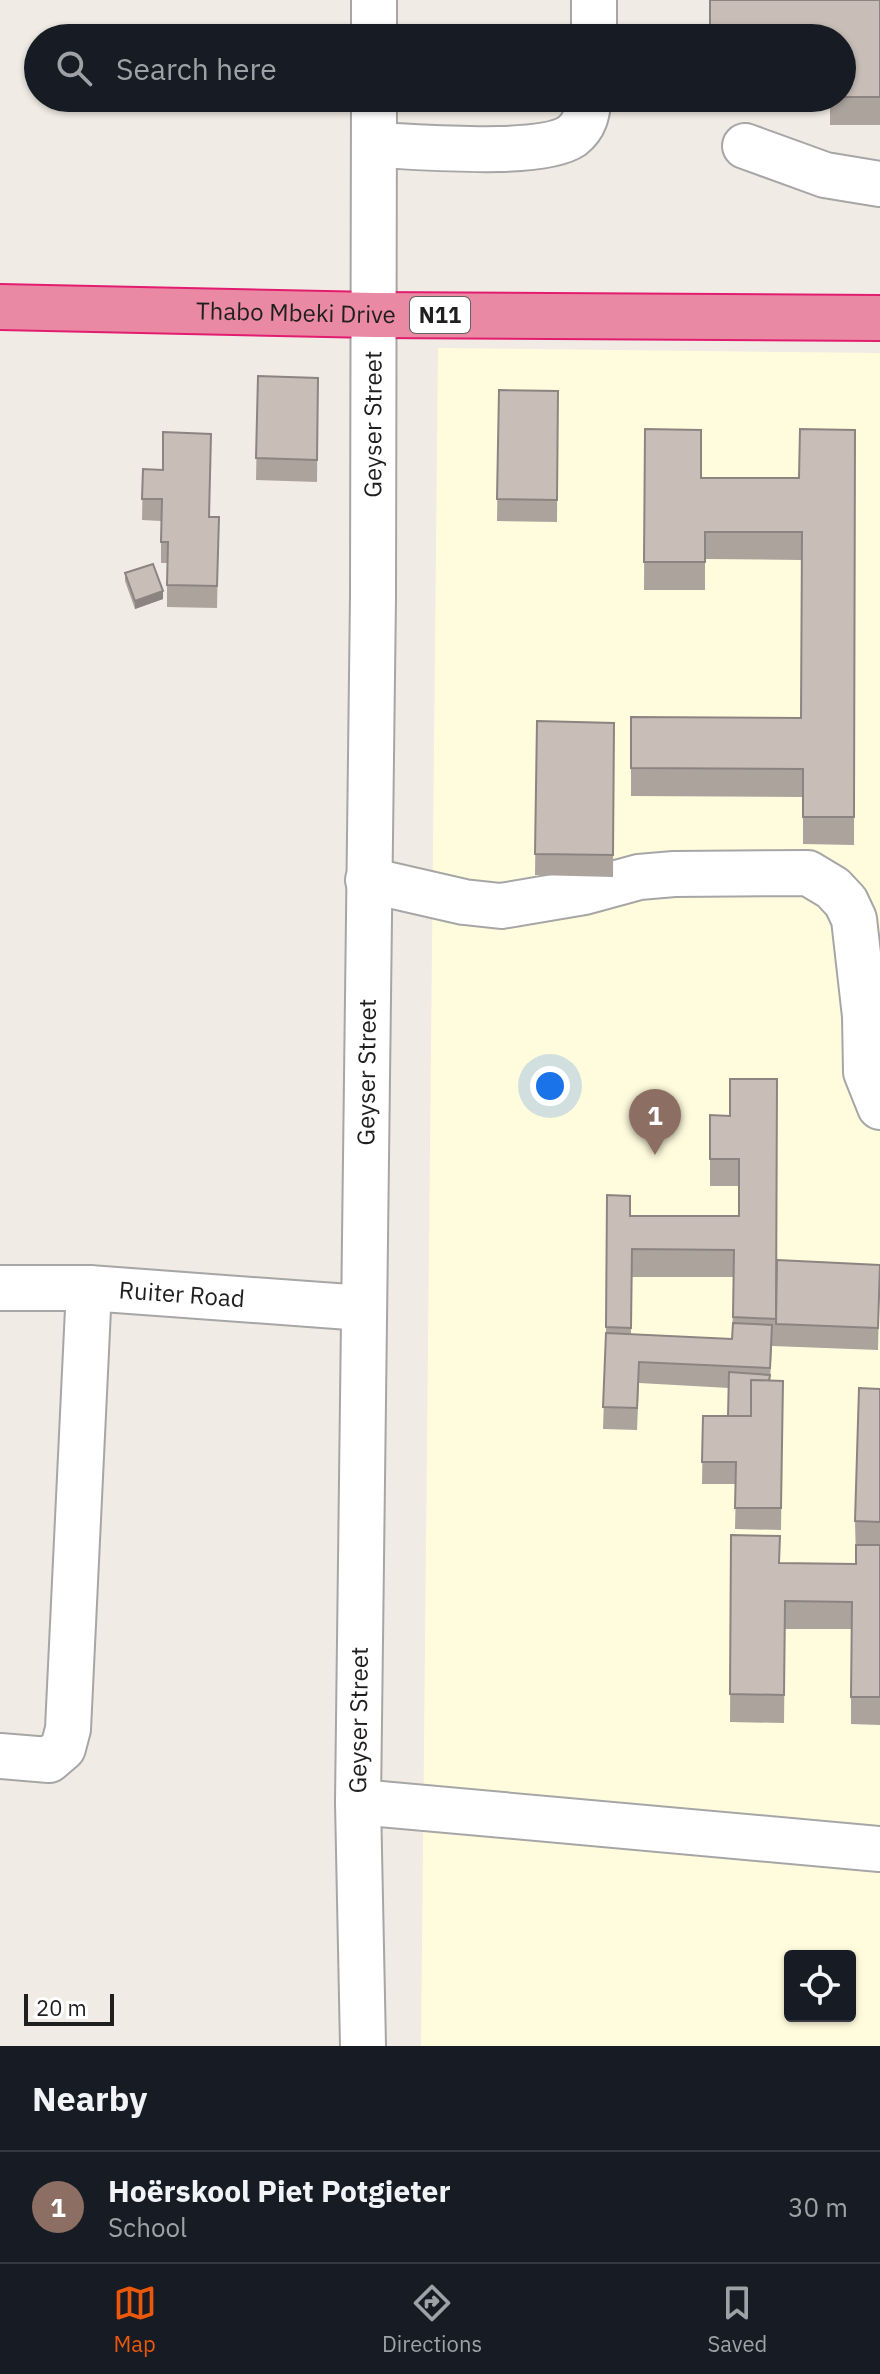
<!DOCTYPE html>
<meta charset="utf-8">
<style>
:root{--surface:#171b24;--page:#20242c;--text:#f1f3f6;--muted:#9ea1a6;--line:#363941;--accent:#ea580c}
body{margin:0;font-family:"IBM Plex Sans",sans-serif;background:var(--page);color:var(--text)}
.controls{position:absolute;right:24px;bottom:24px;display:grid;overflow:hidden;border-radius:8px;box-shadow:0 2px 6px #0004}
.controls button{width:72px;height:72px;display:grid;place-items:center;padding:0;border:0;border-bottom:2px solid var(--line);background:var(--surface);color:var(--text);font:40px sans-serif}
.scale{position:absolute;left:24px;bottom:20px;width:90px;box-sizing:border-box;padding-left:8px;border:4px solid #1f1f1f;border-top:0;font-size:22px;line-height:28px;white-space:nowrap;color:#1f1f1f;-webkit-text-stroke:6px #fff;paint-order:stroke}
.you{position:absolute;left:550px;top:1086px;width:28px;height:28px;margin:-20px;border:6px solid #fff;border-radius:50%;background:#1a73e8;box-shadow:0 0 0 12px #1a73e833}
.badge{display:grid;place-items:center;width:52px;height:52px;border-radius:50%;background:var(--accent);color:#fff;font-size:26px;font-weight:700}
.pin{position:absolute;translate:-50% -66px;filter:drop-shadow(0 2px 4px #0008)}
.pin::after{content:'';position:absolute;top:42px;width:28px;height:24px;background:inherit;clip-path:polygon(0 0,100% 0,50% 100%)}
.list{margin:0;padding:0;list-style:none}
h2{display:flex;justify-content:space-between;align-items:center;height:104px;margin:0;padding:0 32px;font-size:34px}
h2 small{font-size:26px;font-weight:400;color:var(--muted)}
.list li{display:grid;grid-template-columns:52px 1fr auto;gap:24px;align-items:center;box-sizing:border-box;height:112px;padding:0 32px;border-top:2px solid var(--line)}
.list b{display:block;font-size:30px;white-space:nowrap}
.list p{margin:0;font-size:26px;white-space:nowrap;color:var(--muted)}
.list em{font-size:26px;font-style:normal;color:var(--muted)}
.icon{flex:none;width:44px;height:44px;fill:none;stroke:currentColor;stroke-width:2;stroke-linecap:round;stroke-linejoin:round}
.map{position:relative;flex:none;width:880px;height:2046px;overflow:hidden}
.search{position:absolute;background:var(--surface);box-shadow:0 2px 6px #0004;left:24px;right:24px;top:24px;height:88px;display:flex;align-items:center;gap:20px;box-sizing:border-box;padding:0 28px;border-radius:44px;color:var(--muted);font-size:30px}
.sheet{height:216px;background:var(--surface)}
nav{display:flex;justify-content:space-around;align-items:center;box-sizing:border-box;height:112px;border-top:2px solid var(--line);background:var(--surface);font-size:22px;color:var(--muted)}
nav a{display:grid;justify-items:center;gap:4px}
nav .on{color:var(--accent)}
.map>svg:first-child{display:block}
.education{fill:#fffcde;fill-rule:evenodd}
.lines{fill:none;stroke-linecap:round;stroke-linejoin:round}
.minor-casing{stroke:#a6a6a6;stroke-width:48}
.highway-casing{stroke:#e21d70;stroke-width:48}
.minor{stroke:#fff;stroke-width:44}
.highway{stroke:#ea89a3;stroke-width:44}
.wall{fill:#aca39d;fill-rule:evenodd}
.shaded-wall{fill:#8c8480}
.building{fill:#c8bdb7;stroke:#8c8480;stroke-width:2}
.labels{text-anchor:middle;stroke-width:6;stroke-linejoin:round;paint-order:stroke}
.shield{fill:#fff;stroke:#626262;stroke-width:2}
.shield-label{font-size:22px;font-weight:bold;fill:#1f1f1f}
.street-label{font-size:24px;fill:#1f1f1f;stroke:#fff}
</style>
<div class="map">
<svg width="880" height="2046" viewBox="0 0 880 2046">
<rect width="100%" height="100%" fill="#f0ebe4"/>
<!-- education -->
<path class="education" d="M438,348L880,353V2046H421ZM790,1956H850V2016H790Z"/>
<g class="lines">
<defs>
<g id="minor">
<path d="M594,0V38"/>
<path d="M374,38V0"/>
<path d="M374,145C416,146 540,158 572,136C585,126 587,114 589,98"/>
<path d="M745,146L825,175L880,184"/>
<path d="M368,880L464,902L501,906L584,892L639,877L674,874L808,873L833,888L846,902L854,919L865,1016L866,1072L880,1107"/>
<path id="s1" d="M0,1288H89L363,1308"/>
<path d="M0,1756L49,1760L63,1748L68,1729L89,1288"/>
<path d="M358,1802L880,1849"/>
<path id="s2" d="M363,2046L358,1802L373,596L374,98"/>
</g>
<g id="highway">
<path id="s3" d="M0,307L373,315L880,318"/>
</g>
</defs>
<!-- minor casing -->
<use href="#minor" class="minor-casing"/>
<!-- highway casing -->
<use href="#highway" class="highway-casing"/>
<!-- minor -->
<use href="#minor" class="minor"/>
<!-- highway -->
<use href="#highway" class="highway"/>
</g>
<!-- wall -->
<g class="wall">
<path d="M880,0V125H830V98H842V38Z"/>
<path d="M258,376L318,378L317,482L256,480Z"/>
<path d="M499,390L558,391L557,522L497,521Z"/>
<path d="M645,429L701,478H799L855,430L854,845L803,844V797L631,796V717L801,718V560L705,559V590H644Z"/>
<path d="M143,469L210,517H219L217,608L167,607V563H161V521L142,520Z"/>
<path d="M125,573L163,599L135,609L125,581Z"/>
<path d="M537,721L614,723L613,877L535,875Z"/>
<path d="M710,1115L730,1116L776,1315L880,1265L878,1350L772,1346L770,1381H783L781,1530L735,1529L736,1484H702L703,1416H728L729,1388L639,1383L637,1430L603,1429L606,1333L607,1195L630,1216H739V1186H710ZM632,1277H734L732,1339L631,1334Z"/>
<path d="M880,1389V1725L851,1724V1629H785L784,1723L730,1722L731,1535L780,1563L856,1564L855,1521Z"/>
</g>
<!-- shaded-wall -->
<path class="shaded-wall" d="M163,591V599L135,609V601Z"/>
<!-- building -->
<g class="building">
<path d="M710,0H880V97H842V38H710Z"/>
<path d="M258,376L318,378L317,460L256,458Z"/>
<path d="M499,390L558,391L557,500L497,499Z"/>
<path d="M645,429L701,430V478H799L800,429L855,430L854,817H803V769L631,768V717L801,718L802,532H705V562H644Z"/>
<path d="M163,432L211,434L209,517H219L217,586L167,585L168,542H161L162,499H142L143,469L163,470Z"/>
<path d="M153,564L163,591L135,601L125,573Z"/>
<path d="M537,721L614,723L613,855L535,854Z"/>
<path d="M730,1079H777L776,1319L733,1317L734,1250L632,1249L631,1328L606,1327L607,1195L630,1196V1216H739V1159H710V1115L730,1116Z"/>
<path d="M777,1260L880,1265L878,1328L776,1324Z"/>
<path d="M733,1323L772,1325L770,1368L639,1362L637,1408L603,1407L606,1333L732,1339Z"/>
<path d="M729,1372L770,1375L769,1381L751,1380V1416H728Z"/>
<path d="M751,1380L783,1381L781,1508H735L736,1462H702L703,1416H751Z"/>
<path d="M859,1388L880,1389V1522L855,1521Z"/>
<path d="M731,1535L780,1536L779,1563L856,1564V1545H880V1697H851L852,1602L785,1601L784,1695L730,1694Z"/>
</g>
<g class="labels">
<!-- shield labels -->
<rect class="shield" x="410" y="297" width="60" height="36" rx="6"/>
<g class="shield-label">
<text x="440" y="323">N11</text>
</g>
<!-- street labels -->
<g class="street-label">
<text dy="8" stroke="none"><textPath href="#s3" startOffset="296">Thabo Mbeki Drive</textPath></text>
<text dy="8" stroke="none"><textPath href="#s2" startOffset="1622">Geyser Street</textPath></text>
<text dy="8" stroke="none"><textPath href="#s2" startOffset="974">Geyser Street</textPath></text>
<text dy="8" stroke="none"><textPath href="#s1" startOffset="182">Ruiter Road</textPath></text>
<text dy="8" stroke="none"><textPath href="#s2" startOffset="326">Geyser Street</textPath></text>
</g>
</g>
</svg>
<div class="controls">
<button><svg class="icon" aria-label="locate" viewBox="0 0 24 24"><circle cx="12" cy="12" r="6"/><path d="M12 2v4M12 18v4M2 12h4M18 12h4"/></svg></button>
</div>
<div class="scale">20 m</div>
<div class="you"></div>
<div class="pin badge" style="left:655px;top:1155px;background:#8d6e63">1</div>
<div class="search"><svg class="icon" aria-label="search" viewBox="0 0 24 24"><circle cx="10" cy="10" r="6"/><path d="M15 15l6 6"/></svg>Search here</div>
</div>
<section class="sheet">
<h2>Nearby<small></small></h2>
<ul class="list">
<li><span class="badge" style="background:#8d6e63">1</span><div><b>Hoërskool Piet Potgieter</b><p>School</p></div><em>30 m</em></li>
</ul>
</section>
<nav>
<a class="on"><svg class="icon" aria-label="map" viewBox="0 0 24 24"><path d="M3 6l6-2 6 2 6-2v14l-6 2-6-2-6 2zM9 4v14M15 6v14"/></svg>Map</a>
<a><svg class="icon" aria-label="directions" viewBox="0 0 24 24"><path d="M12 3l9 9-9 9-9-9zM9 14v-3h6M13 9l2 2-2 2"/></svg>Directions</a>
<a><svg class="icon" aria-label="saved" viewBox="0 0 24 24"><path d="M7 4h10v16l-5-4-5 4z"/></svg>Saved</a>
</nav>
